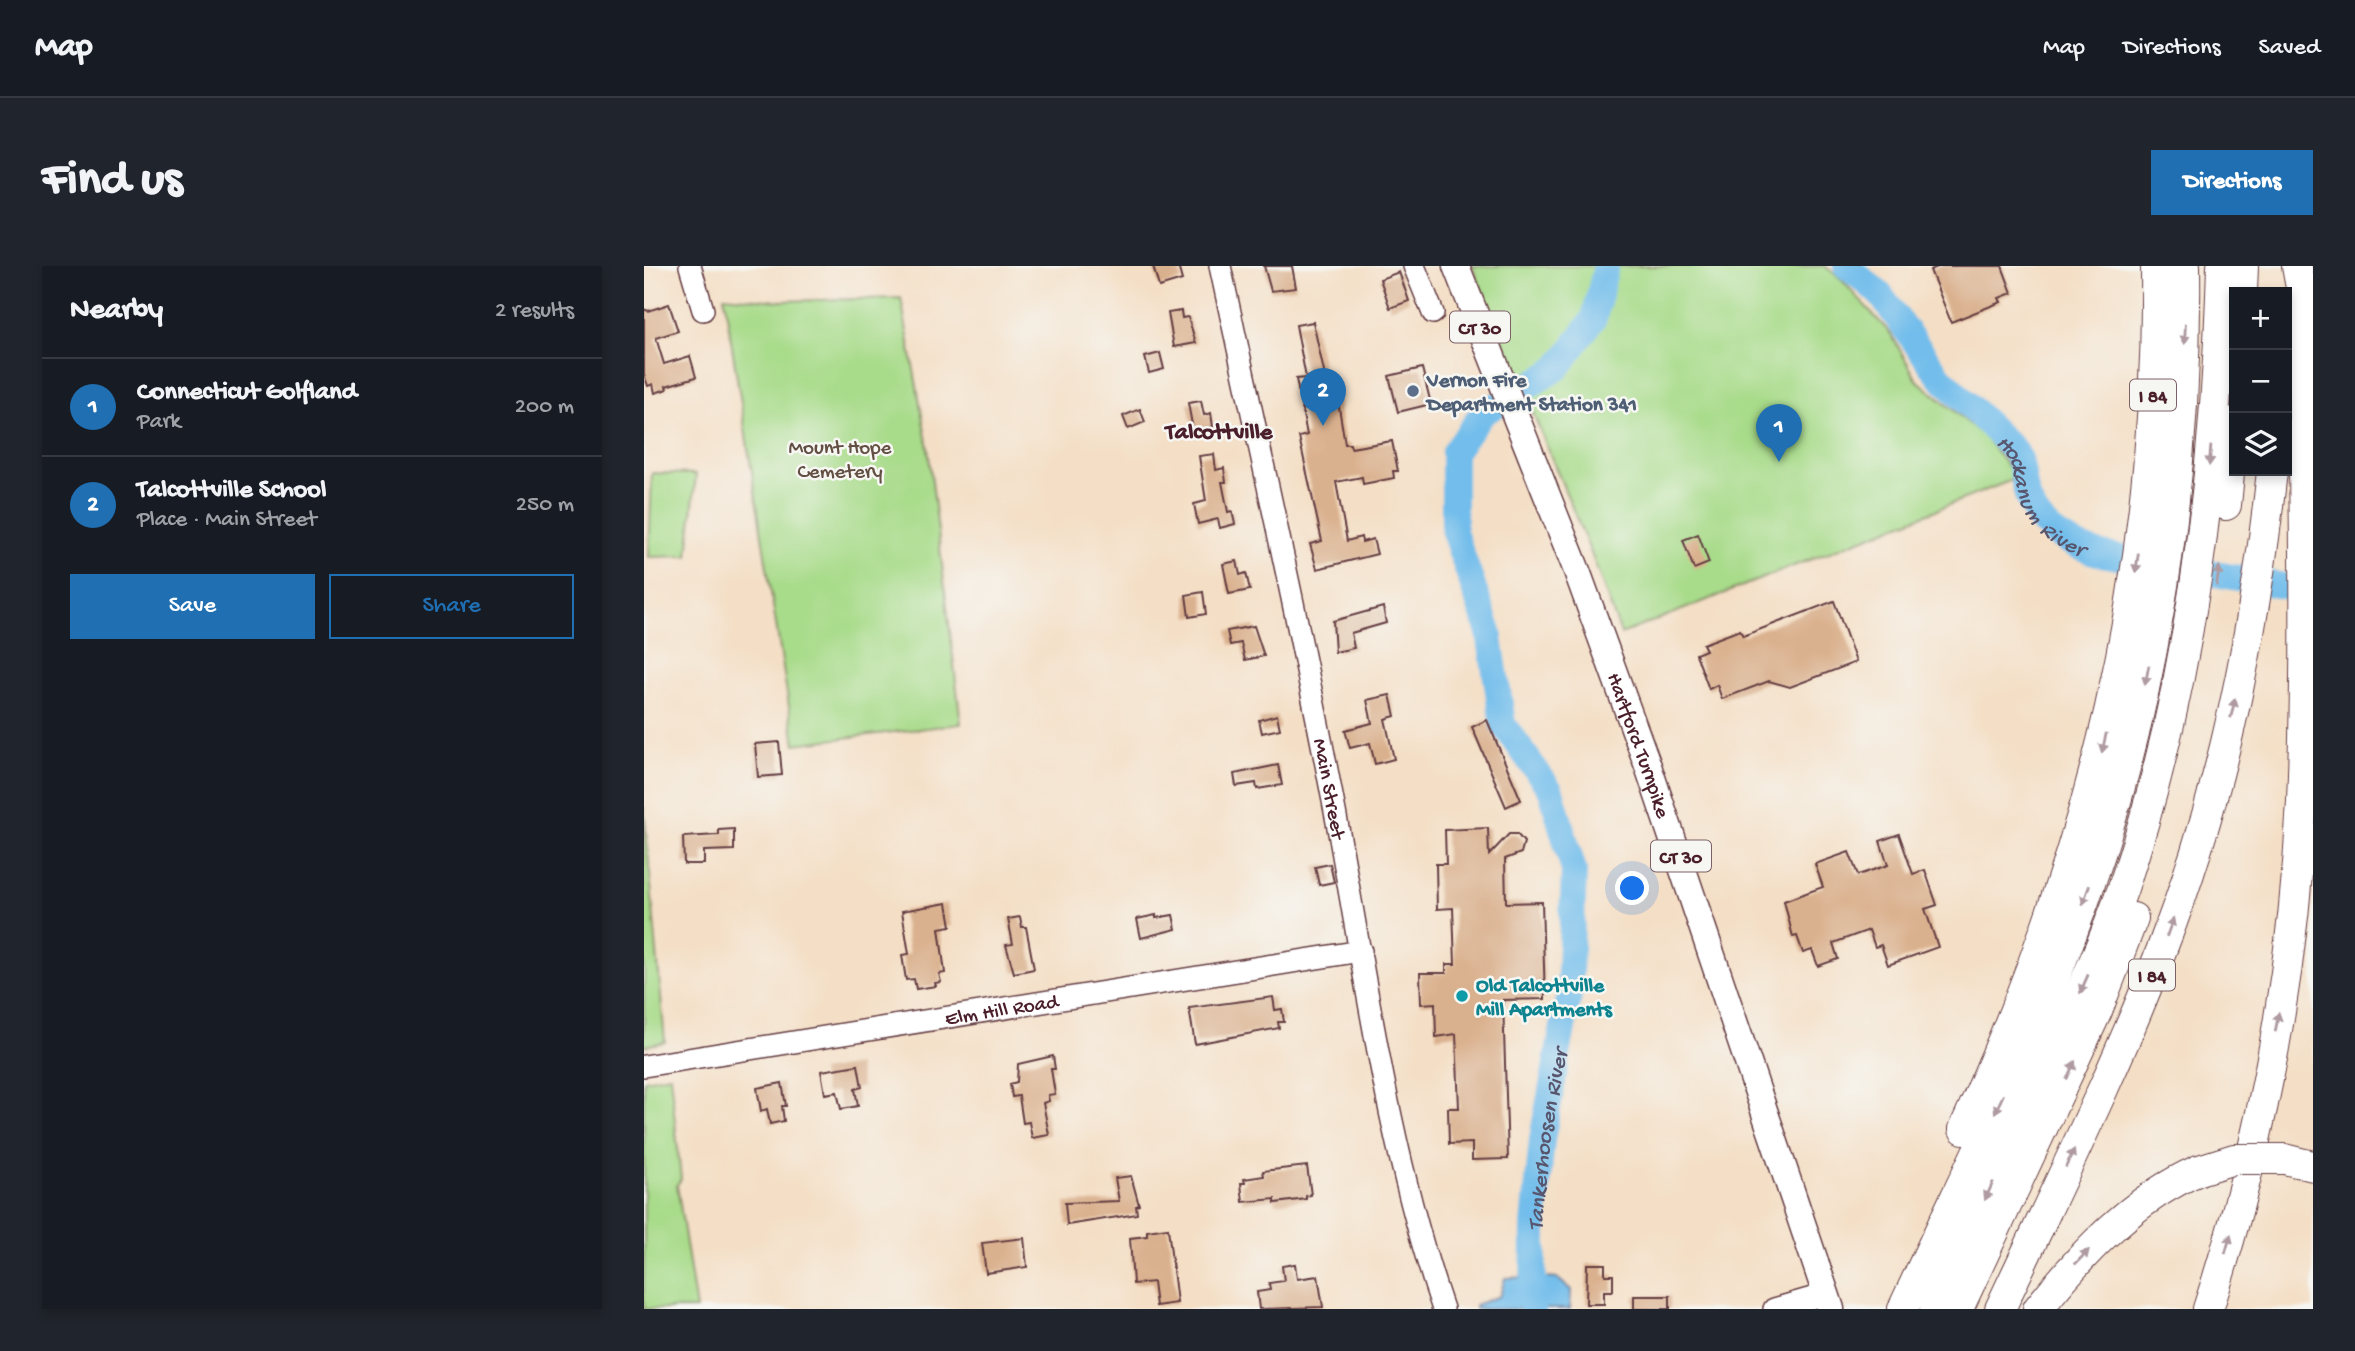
<!DOCTYPE html>
<meta charset="utf-8">
<style>
:root{--surface:#171b24;--page:#20242c;--text:#f1f3f6;--muted:#9ea1a6;--line:#363941;--accent:#1f6fb2}
body{margin:0;font-family:"Gochi Hand",sans-serif;background:var(--page);color:var(--text)}
.controls{position:absolute;right:21px;top:21px;display:grid;overflow:hidden;border-radius:0px;box-shadow:0 4px 10px #0003}
.controls button{width:63px;height:63px;display:grid;place-items:center;padding:0;border:0;border-bottom:2px solid var(--line);background:var(--surface);color:var(--text);font:35px sans-serif}
.you{position:absolute;left:989px;top:623px;width:24px;height:24px;margin:-18px;border:5px solid #fff;border-radius:50%;background:#1a73e8;box-shadow:0 0 0 10px #1a73e833}
.badge{display:grid;place-items:center;width:46px;height:46px;border-radius:50%;background:var(--accent);color:#fff;font-size:23px;font-weight:700}
.pin{position:absolute;translate:-50% -58px;filter:drop-shadow(0 2px 4px #0008)}
.pin::after{content:'';position:absolute;top:37px;width:24px;height:21px;background:inherit;clip-path:polygon(0 0,100% 0,50% 100%)}
.list{margin:0;padding:0;list-style:none}
h2{display:flex;justify-content:space-between;align-items:center;height:91px;margin:0;padding:0 28px;font-size:30px}
h2 small{font-size:23px;font-weight:400;color:var(--muted)}
.list li{display:grid;grid-template-columns:46px 1fr auto;gap:21px;align-items:center;box-sizing:border-box;height:98px;padding:0 28px;border-top:2px solid var(--line)}
.list b{display:block;font-size:26px;white-space:nowrap}
.list p{margin:0;font-size:23px;white-space:nowrap;color:var(--muted)}
.list em{font-size:23px;font-style:normal;color:var(--muted)}
.actions{display:flex;gap:14px;padding:21px 28px}
.actions a{flex:1;padding:16px 0;border:2px solid var(--accent);border-radius:0px;text-align:center;font-size:24px;color:var(--accent)}
.actions .main{background:var(--accent);color:#fff}
.icon{flex:none;width:38px;height:38px;fill:none;stroke:currentColor;stroke-width:2;stroke-linecap:round;stroke-linejoin:round}
.map{position:relative;flex:none;width:1669px;height:1043px;overflow:hidden;border-radius:0px}
header{display:flex;align-items:center;gap:42px;box-sizing:border-box;height:98px;padding:0 35px;background:var(--surface);border-bottom:2px solid var(--line)}
header strong{font-size:33px}
nav{display:flex;gap:38px;margin-inline-start:auto;font-size:24px}
.intro{display:flex;align-items:center;justify-content:space-between;box-sizing:border-box;height:168px;padding:0 42px}
h1{margin:0;font-size:49px}
.button{padding:18px 32px;border-radius:0px;background:var(--accent);color:#fff;font-size:24px;font-weight:700}
main{display:flex;gap:42px;padding:0 42px}
aside{flex:1;background:var(--surface);border-radius:0px;box-shadow:0 4px 10px #0003}
.map>svg:first-child{display:block}
.green{fill:#a8db8a;stroke:#797d5a;stroke-width:2}
.water{fill:#72bdeb;stroke:#5e6e8b;stroke-width:2}
.lines{fill:none;stroke-linecap:round;stroke-linejoin:round}
.river{stroke:#72bdeb;stroke-width:26}
.building{fill:#dab18e}
.minor-casing{stroke:#643c42;stroke-width:24}
.major-casing{stroke:#643c42;stroke-width:29}
.highway-casing{stroke:#643c42;stroke-width:32}
.minor{stroke:#fff;stroke-width:21}
.major{stroke:#fff;stroke-width:26}
.highway{stroke:#fff;stroke-width:30}
.highway-bridge-casing{stroke:#643c42;stroke-width:32;stroke-linecap:butt}
.highway-bridge{stroke:#fff;stroke-width:30}
.oneway{fill:#ae9aa0}
.service-dot{fill:#5c6f8a;stroke:#f6f6f2;stroke-width:2.5}
.culture-dot{fill:#0f9aa8;stroke:#f6f6f2;stroke-width:2.5}
.labels{text-anchor:middle;stroke-width:5;stroke-linejoin:round;paint-order:stroke}
.shield{fill:#f6f6f2;stroke:#7e6067;stroke-width:2}
.shield-label{font-size:19px;font-weight:bold;fill:#4a1f2b}
.service-label{font-size:21px;font-weight:bold;fill:#4e5e75;stroke:#f6f6f2;text-anchor:start}
.park-label{font-size:21px;fill:#624e43;stroke:#f6f6f2}
.street-label{font-size:21px;fill:#4a1f2b;stroke:#f6f6f2}
.culture-label{font-size:21px;font-weight:bold;fill:#0d838f;stroke:#f6f6f2;text-anchor:start}
.water-label{font-size:23px;font-style:italic;fill:#58566e;stroke:#f6f6f2}
.quarter-label{font-size:24px;font-weight:bold;fill:#4a1f2b;stroke:#f6f6f2}
</style>
<header>
<strong>Map</strong>
<nav><a>Map</a><a>Directions</a><a>Saved</a></nav>
</header>
<div class="intro"><h1>Find us</h1><a class="button">Directions</a></div>
<main>
<aside>
<h2>Nearby<small>2 results</small></h2>
<ul class="list">
<li><span class="badge">1</span><div><b>Connecticut Golfland</b><p>Park</p></div><em>200 m</em></li>
<li><span class="badge">2</span><div><b>Talcottville School</b><p>Place · Main Street</p></div><em>250 m</em></li>
</ul>
<div class="actions"><a class="main">Save</a><a>Share</a></div>
</aside>
<div class="map">
<svg width="1669" height="1043" viewBox="0 0 1669 1043">
<rect width="100%" height="100%" fill="#f6f6f2"/>
<filter id="ink" filterUnits="userSpaceOnUse"><feTurbulence type="fractalNoise" baseFrequency=".0143" numOctaves="2"/><feDisplacementMap in="SourceGraphic" scale="14" xChannelSelector="R" yChannelSelector="G"/><feConvolveMatrix kernelMatrix="1 2 1 2 8 2 1 2 1" color-interpolation-filters="sRGB"/></filter>
<filter id="wash" filterUnits="userSpaceOnUse"><feTurbulence type="fractalNoise" baseFrequency=".00686" numOctaves="4" result="noise"/><feDisplacementMap in="SourceGraphic" scale="28" xChannelSelector="R" yChannelSelector="G"/><feGaussianBlur stdDeviation="1.57" result="paint"/><feColorMatrix in="noise" values="0 0 0 0 0 0 0 0 0 0 0 0 0 0 0 0 0 1.4 0 .05"/><feComposite in="paint" operator="in"/></filter>
<g filter="url(#wash)">
<rect width="100%" height="100%" fill="#f4dfc6"/>
<!-- green -->
<g class="green">
<path d="M828,0H1181L1196,12L1247,68L1273,114L1340,170L1373,212L977,368L947,287Z"/>
<path d="M80,30L133,35L257,32L284,182L317,458L151,478Z"/>
<path d="M8,207L52,208L44,290L5,291Z"/>
<path d="M0,541L21,776L0,780Z"/>
<path d="M26,809L37,913L33,919L52,1043H0V814Z"/>
</g>
<!-- water -->
<path class="water" d="M891,1011L914,1013L927,1024L926,1043H831V1039L856,1030L861,1012Z"/>
<g class="lines">
<!-- river -->
<g class="river">
<path id="s1" d="M1202,0L1235,27L1296,111L1370,184C1379,197 1378,207 1381,221C1389,260 1421,278 1457,288L1669,325"/>
<path id="s2" d="M889,1043L890,959L898,873L925,729L930,605L907,525L859,458L845,366L810,266V186L838,148L914,102L950,52L962,0"/>
</g>
</g>
<g id="blocks">
<!-- building -->
<g class="building">
<path d="M509,0H534L538,14L515,21Z"/>
<path d="M620,0H648L652,22L627,25Z"/>
<path d="M1296,0H1358L1368,27L1355,32L1357,36L1307,56L1286,4Z"/>
<path d="M755,6L765,35L746,42L736,13Z"/>
<path d="M25,38L34,65L12,72L20,98L46,90L52,111L22,120L23,123L11,127L9,118L4,120L0,108V43L4,45Z"/>
<path d="M537,45L538,52L544,51L552,77L530,81L524,47Z"/>
<path d="M669,56L684,124L692,123L701,178H706L707,182L748,175L754,205H749L750,212L719,218L718,211L692,216L703,275L717,271L718,276L729,273L733,288L673,303L666,278L678,275L655,171L663,169L652,113L662,112L652,59Z"/>
<path d="M516,87L520,103L505,107L501,91Z"/>
<path d="M778,102L787,138L754,146L745,110Z"/>
<path d="M557,135L560,149L567,147L569,161L549,164L544,137Z"/>
<path d="M496,143L501,156L484,163L479,150Z"/>
<path d="M570,188L572,204L580,202L582,216H578L584,246L588,245L591,258L576,262L574,253L554,258L550,238L562,235L555,190Z"/>
<path d="M1054,268L1065,297L1050,303L1039,274Z"/>
<path d="M593,295L596,309L602,307L606,324L585,328L579,298Z"/>
<path d="M559,326L562,348L545,351L542,329Z"/>
<path d="M1190,335L1212,396L1146,421L1125,415L1078,433L1073,419L1065,423L1052,388L1062,384L1059,378L1096,364L1099,370Z"/>
<path d="M739,341L742,357L707,367L710,382L691,386L689,355Z"/>
<path d="M610,360L620,390L601,394L597,377L586,379L583,365Z"/>
<path d="M746,429L751,450L741,453L750,493L731,498L726,477L706,482L701,464L728,457L723,434Z"/>
<path d="M633,449L636,463L618,467L615,454Z"/>
<path d="M843,454L877,534L862,541L828,461Z"/>
<path d="M135,476L138,509L114,511L111,478Z"/>
<path d="M634,499L638,519L613,523L612,517L592,520L590,508Z"/>
<path d="M844,562L845,589L865,568H873L880,576L877,587L861,593L862,637L898,636L901,733L859,734L864,893L828,894V877L805,878L804,842H815L812,768L792,771L791,737L777,738L776,707H802V698H811L809,642L793,643L792,598H802L801,564Z"/>
<path d="M90,563V584L60,585V598H40L39,571L75,569V564Z"/>
<path d="M1255,568L1269,608L1281,604L1293,639L1281,643L1294,681L1244,699L1237,679L1231,681L1225,664L1189,677L1194,693L1174,700L1168,684L1159,687L1153,670L1149,671L1140,635L1179,621L1171,598L1205,586L1214,609L1244,599L1236,575Z"/>
<path d="M686,598L690,616L675,619L671,601Z"/>
<path d="M303,637L307,660L295,662L301,707L295,708L297,716L291,717L292,720L272,723L270,713L262,714L258,689L265,688L258,645Z"/>
<path d="M512,649V652L529,649L532,663L497,672L493,653Z"/>
<path d="M376,651L378,661H382L390,703L370,707L362,679L369,678L364,653Z"/>
<path d="M629,731L631,744L638,743L640,756H634L635,762L551,778L545,742Z"/>
<path d="M409,790L411,803H407L411,828L404,829L405,835L399,837L405,869L388,872L385,856L379,857L375,830L368,831L366,818L373,816L374,798Z"/>
<path d="M214,799L218,821L211,823L214,840L197,843L193,826L181,828L177,805Z"/>
<path d="M138,817L142,840H138L140,855L126,858L123,843L117,845L113,822Z"/>
<path d="M663,900L667,929L662,930V933L631,937V933L599,936L597,917H601L600,913L620,910L619,905Z"/>
<path d="M487,910L495,939L492,940L493,948L423,959L421,937L475,935L471,912Z"/>
<path d="M524,962L533,1037L512,1040L509,1016L489,1018L486,972L503,970V965Z"/>
<path d="M380,972L383,1001L342,1007L338,977Z"/>
<path d="M651,998L653,1013L674,1010L679,1041L615,1043L613,1026L626,1024L625,1017L640,1015L638,1000Z"/>
<path d="M943,998H961V1009H969V1025H960V1038H942Z"/>
<rect x="990" y="1030" width="36" height="13"/>
</g>
</g>
</g>
<g filter="url(#ink)">
<use href="#blocks" fill-opacity="0" stroke="#643c42" stroke-width="2"/>
<g class="lines">
<defs>
<g id="minor">
<path d="M46,0L59,44"/>
<path id="s3" d="M576,0C616,185 658,370 693,556C723,719 745,885 799,1043"/>
<path d="M770,0L789,47"/>
<path id="s4" d="M0,800L717,685"/>
<path d="M1130,1043L1182,1028"/>
</g>
<g id="major">
<path id="s5" d="M812,0L933,305L1004,500L1187,1043"/>
</g>
<g id="highway">
<path d="M1598,26L1599,0"/>
<path d="M1582,239L1590,156"/>
<path d="M1320,863C1449,582 1516,310 1512,0"/>
<path d="M1640,893L1669,900"/>
<path d="M1259,1043C1314,923 1375,806 1422,683C1507,467 1544,232 1541,0"/>
<path d="M1291,1043C1328,962 1366,880 1403,798C1430,740 1458,683 1479,622C1547,421 1572,211 1578,0"/>
<path d="M1314,1043L1453,745L1489,652"/>
<path d="M1356,1043C1412,923 1472,803 1519,680C1578,528 1611,365 1628,205"/>
<path d="M1394,1043C1438,987 1489,933 1555,904"/>
<path d="M1564,1043C1617,880 1650,706 1658,535C1665,366 1659,196 1658,27L1653,0"/>
</g>
</defs>
<!-- minor casing -->
<use href="#minor" class="minor-casing"/>
<!-- major casing -->
<use href="#major" class="major-casing"/>
<!-- highway casing -->
<use href="#highway" class="highway-casing"/>
<!-- minor -->
<use href="#minor" class="minor"/>
<!-- major -->
<use href="#major" class="major"/>
<!-- highway -->
<use href="#highway" class="highway"/>
<defs>
<path id="highway-bridge" d="M1555,904L1590,893H1640"/>
</defs>
<!-- highway-bridge casing -->
<use href="#highway-bridge" class="highway-bridge-casing"/>
<!-- highway-bridge -->
<use href="#highway-bridge" class="highway-bridge"/>
</g>
<!-- one-way arrows -->
<defs><path id="oneway-solid" d="M-6-.8H1V-3.2L6.5 0L1 3.2V.8H-6Z" transform="scale(1.75)"/></defs>
<g class="oneway">
<use href="#oneway-solid" transform="translate(1541 68) rotate(92)"/>
<use href="#oneway-solid" transform="translate(1566 190) rotate(95)"/>
<use href="#oneway-solid" transform="translate(1493 297) rotate(98)"/>
<use href="#oneway-solid" transform="translate(1574 310) rotate(-82)"/>
<use href="#oneway-solid" transform="translate(1503 409) rotate(101)"/>
<use href="#oneway-solid" transform="translate(1589 442) rotate(-77)"/>
<use href="#oneway-solid" transform="translate(1460 477) rotate(103)"/>
<use href="#oneway-solid" transform="translate(1442 629) rotate(110)"/>
<use href="#oneway-solid" transform="translate(1526 661) rotate(-70)"/>
<use href="#oneway-solid" transform="translate(1440 718) rotate(114)"/>
<use href="#oneway-solid" transform="translate(1633 756) rotate(-80)"/>
<use href="#oneway-solid" transform="translate(1427 804) rotate(-65)"/>
<use href="#oneway-solid" transform="translate(1355 838) rotate(115)"/>
<use href="#oneway-solid" transform="translate(1426 892) rotate(-65)"/>
<use href="#oneway-solid" transform="translate(1345 925) rotate(115)"/>
<use href="#oneway-solid" transform="translate(1584 978) rotate(-74)"/>
<use href="#oneway-solid" transform="translate(1438 991) rotate(-46)"/>
</g>
</g>
<!-- markers -->
<circle class="service-dot" cx="769" cy="125" r="7"/>
<circle class="culture-dot" cx="818" cy="730" r="7"/>
<g class="labels">
<!-- shield labels -->
<g class="shield">
<rect x="806" y="45.5" width="60" height="31" rx="5"/>
<rect x="1486" y="113.5" width="46" height="31" rx="5"/>
<rect x="1007" y="574.5" width="60" height="31" rx="5"/>
<rect x="1485" y="693.5" width="46" height="31" rx="5"/>
</g>
<g class="shield-label">
<text x="836" y="68">CT 30</text>
<text x="1509" y="136">I 84</text>
<text x="1037" y="597">CT 30</text>
<text x="1508" y="716">I 84</text>
</g>
<!-- service labels -->
<g class="service-label">
<text x="783" y="120">Vernon Fire<tspan x="783" dy="24">Department Station 341</tspan></text>
</g>
<!-- park labels -->
<g class="park-label">
<text x="196" y="187">Mount Hope<tspan x="196" dy="24">Cemetery</tspan></text>
</g>
<!-- street labels -->
<g class="street-label">
<text dy="7" stroke="none"><textPath href="#s5" startOffset="513">Hartford Turnpike</textPath></text>
<text dy="7" stroke="none"><textPath href="#s3" startOffset="534">Main Street</textPath></text>
<text dy="7" stroke="none"><textPath href="#s4" startOffset="362">Elm Hill Road</textPath></text>
</g>
<!-- culture labels -->
<g class="culture-label">
<text x="832" y="725">Old Talcottville<tspan x="832" dy="24">Mill Apartments</tspan></text>
</g>
<!-- water labels -->
<g class="water-label">
<text dy="8" stroke="none"><textPath href="#s1" startOffset="306">Hockanum River</textPath></text>
<text dy="8" stroke="none"><textPath href="#s2" startOffset="170">Tankerhoosen River</textPath></text>
</g>
<!-- quarter labels -->
<g class="quarter-label">
<text x="575" y="172">Talcottville</text>
</g>
</g>
</svg>
<div class="controls">
<button>+</button>
<button>−</button>
<button><svg class="icon" aria-label="layers" viewBox="0 0 24 24"><path d="M12 4l9 5-9 5-9-5zM3 14l9 5 9-5"/></svg></button>
</div>
<div class="you"></div>
<div class="pin badge" style="left:1135px;top:196px">1</div>
<div class="pin badge" style="left:679px;top:160px">2</div>
</div>
</main>
